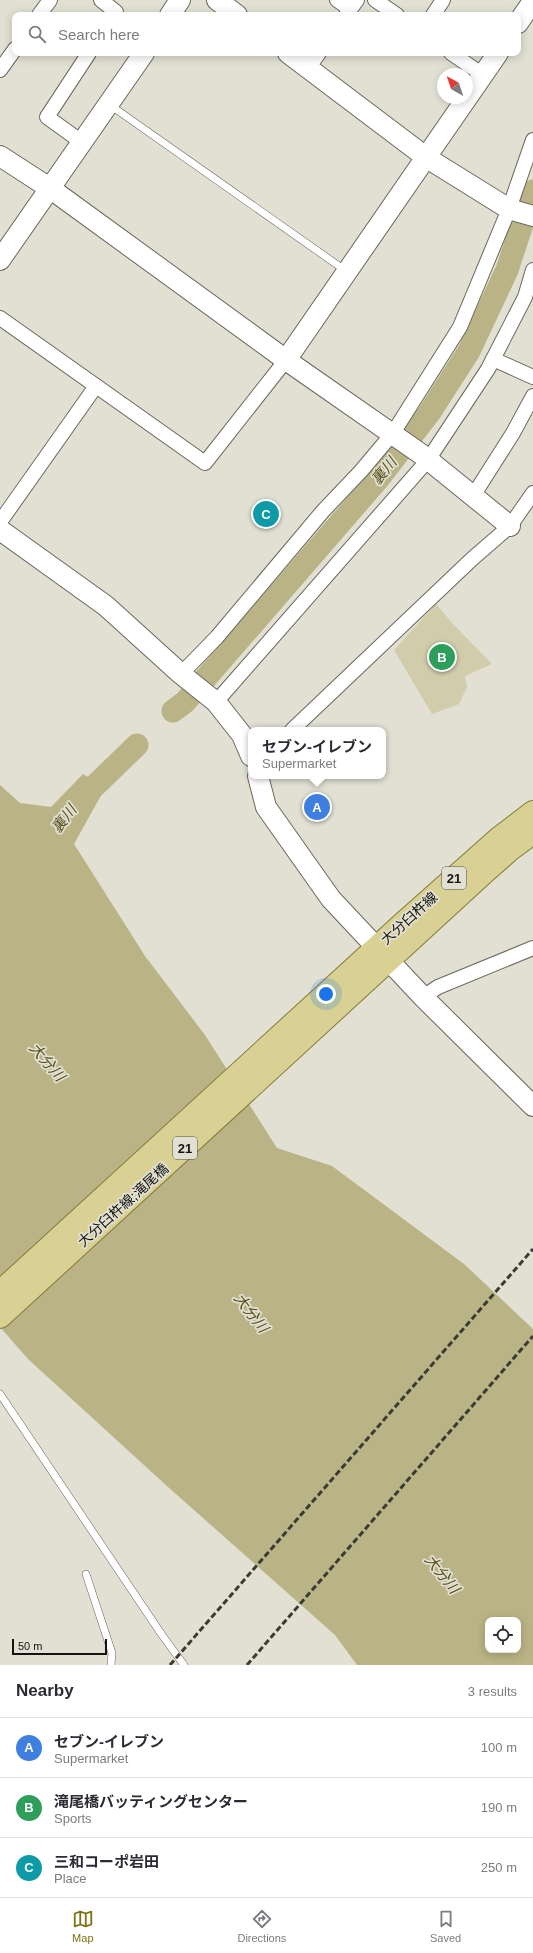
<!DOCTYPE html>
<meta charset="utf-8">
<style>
:root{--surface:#fff;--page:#f2f2f3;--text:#2b2b33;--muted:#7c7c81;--line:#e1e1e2;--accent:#7e7213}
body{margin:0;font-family:Helvetica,"Noto Sans JP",sans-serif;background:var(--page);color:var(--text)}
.controls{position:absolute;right:12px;bottom:12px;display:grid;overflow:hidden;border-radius:8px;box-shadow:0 2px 10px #0003}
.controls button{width:36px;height:36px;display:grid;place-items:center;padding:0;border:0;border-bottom:1px solid var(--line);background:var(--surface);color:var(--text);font:20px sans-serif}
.compass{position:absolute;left:437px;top:68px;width:36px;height:36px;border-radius:50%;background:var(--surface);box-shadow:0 2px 10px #0003;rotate:320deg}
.scale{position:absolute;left:12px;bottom:10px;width:95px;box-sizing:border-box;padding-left:4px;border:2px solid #14140f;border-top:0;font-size:11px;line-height:14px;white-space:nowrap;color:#14140f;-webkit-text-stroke:3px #e1e0d3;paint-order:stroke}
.you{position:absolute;left:326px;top:994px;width:14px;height:14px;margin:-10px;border:3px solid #fff;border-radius:50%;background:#1a73e8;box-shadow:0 0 0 6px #1a73e833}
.badge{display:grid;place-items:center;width:26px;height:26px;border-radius:50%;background:var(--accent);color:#fff;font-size:13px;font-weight:700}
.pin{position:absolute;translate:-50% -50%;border:2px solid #fff;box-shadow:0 1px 4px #0006}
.popup{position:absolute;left:248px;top:727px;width:138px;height:52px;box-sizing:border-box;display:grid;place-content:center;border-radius:8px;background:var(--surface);filter:drop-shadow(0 1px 3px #0005);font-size:13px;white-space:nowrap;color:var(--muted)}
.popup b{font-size:15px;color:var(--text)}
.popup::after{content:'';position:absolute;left:50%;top:100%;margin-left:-8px;border:8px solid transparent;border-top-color:var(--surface)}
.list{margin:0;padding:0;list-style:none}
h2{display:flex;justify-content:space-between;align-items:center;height:52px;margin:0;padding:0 16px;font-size:17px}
h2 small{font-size:13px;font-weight:400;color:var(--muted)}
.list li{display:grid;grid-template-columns:26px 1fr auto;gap:12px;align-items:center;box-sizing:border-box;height:60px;padding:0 16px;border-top:1px solid var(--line)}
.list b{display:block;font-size:15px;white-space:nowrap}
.list p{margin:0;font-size:13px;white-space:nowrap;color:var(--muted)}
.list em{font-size:13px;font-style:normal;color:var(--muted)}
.icon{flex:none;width:22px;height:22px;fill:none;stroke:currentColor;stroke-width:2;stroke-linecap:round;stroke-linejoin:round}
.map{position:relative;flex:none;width:533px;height:1665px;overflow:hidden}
.search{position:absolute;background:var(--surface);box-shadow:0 2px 10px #0003;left:12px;right:12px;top:12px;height:44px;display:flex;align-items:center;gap:10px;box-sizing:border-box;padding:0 14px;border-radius:8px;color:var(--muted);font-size:15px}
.sheet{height:232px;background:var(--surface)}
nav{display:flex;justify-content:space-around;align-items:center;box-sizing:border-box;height:56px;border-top:1px solid var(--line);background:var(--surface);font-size:11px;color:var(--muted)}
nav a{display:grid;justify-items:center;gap:2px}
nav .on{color:var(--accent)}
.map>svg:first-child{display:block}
.green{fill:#d1ccaa}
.water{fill:#b9b385;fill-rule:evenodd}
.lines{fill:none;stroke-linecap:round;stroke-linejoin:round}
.river{stroke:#b9b385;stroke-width:23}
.lane-casing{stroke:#69685c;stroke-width:8}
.street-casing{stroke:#69685c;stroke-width:16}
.secondary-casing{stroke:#69685c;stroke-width:22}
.primary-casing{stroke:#847b37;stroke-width:24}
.lane{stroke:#fff;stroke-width:7}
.street{stroke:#fff;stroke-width:14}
.secondary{stroke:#fff;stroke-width:20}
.primary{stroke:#d9d194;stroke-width:22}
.rail{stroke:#3b3b35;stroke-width:3;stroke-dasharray:6 3;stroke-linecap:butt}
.labels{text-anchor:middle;stroke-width:3.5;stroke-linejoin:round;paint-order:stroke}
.shield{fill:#e1e0d3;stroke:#52514a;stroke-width:1}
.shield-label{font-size:13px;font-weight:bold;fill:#14140f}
.street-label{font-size:14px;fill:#14140f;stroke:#e1e0d3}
.water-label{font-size:15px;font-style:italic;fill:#574f19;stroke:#e1e0d3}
</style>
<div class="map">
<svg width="533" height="1665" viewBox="0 0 533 1665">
<rect width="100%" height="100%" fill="#e1e0d3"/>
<!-- green -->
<path class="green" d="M436,604L453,624L492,664L465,676L467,687L459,704L432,714L394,650Z"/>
<!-- water -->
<path class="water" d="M83,774L91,779L104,790L74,844L145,956L205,1035L277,1148L332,1166L464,1264L533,1329V1665H357L335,1635L168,1487L28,1359L0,1327V785L20,803L51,807ZM488,1620H518V1650H488Z"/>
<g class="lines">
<!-- river -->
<g class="river">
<path d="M173,711L185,702L379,478L430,412L469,351L507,270L533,191"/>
<path d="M74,806L137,745"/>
</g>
<defs>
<g id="lane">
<path d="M110,105L346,271"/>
<path d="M0,1394L162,1635L184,1665"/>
<path d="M86,1574L112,1653L111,1665"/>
</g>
<g id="street">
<path d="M101,0L116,12L114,15"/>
<path d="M337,0L350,9"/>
<path d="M375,0L397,15"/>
<path d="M39,15L50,0"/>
<path d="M346,15L357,0"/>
<path d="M433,15L443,0"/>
<path d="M451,53L483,75"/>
<path d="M308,68L319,53"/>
<path d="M0,70L15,49"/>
<path d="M83,143L47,117L89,53"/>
<path d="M0,318L205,463L286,360"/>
<path d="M493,359L533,377"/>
<path d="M473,496L513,433L533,396"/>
<path d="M0,522L96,386"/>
<path d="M181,674L217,637L323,511L361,471L393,433L460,327L509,209L533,140"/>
<path d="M216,702L428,460L488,369L525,297L533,270"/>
<path d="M292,730L472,559L510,526L533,493"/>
<path d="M423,997L438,987L533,948"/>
</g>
<g id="secondary">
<path d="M217,0L237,15"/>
<path d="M170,15L180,0"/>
<path d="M518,23L533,1"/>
<path d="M288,53L427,158L509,209L533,216"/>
<path d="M0,156L51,189L286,360L421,454L510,526"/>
<path d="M0,260L144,53"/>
<path d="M286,360L498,53"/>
<path d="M0,530L106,606L181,674L216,702L242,735L251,756"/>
<path d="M258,776L266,807L331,899L423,997L533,1106"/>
</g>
<g id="primary">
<path d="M0,1292L402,924L499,838L533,812"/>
<path d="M0,1317L485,872L511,849L533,833"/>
</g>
</defs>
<!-- lane casing -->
<use href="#lane" class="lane-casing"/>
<!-- street casing -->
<use href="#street" class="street-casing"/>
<!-- secondary casing -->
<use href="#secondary" class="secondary-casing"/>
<!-- primary casing -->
<use href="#primary" class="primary-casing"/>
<!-- lane -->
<use href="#lane" class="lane"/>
<!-- street -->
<use href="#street" class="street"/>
<!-- secondary -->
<use href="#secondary" class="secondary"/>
<!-- primary -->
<use href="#primary" class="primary"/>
<!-- rail -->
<g class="rail">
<path d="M170,1665L533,1249"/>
<path d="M247,1665L533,1336"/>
</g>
</g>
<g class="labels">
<!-- shield labels -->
<g class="shield">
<rect x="442" y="867" width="24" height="22" rx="3"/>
<rect x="173" y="1137" width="24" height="22" rx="3"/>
</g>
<g class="shield-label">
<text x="454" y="883">21</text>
<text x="185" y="1153">21</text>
</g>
<!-- street labels -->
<g class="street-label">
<text transform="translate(409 918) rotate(-42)" y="5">大分臼杵線</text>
<text transform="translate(123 1205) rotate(-42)" y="5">大分臼杵線;滝尾橋</text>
</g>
<!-- water labels -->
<g class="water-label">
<text transform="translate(384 471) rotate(-51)" y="5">裏川</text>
<text transform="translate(64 819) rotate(-52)" y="5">裏川</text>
<text transform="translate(47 1062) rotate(49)" y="5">大分川</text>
<text transform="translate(251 1313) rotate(52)" y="5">大分川</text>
<text transform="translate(442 1574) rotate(51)" y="5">大分川</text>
</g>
</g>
</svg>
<div class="controls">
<button><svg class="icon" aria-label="locate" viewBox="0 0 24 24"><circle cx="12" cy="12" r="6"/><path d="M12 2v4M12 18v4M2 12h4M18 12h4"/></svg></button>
</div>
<svg class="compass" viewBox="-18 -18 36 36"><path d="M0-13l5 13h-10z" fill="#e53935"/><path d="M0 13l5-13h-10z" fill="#7c7c81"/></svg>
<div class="scale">50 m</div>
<div class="you"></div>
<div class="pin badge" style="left:317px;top:807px;background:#3f7fe0">A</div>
<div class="popup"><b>セブン-イレブン</b>Supermarket</div>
<div class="pin badge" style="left:442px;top:657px;background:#2e9e5b">B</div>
<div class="pin badge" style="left:266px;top:514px;background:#0f9aa8">C</div>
<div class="search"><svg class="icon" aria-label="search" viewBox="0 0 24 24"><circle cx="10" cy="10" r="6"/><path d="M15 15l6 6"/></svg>Search here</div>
</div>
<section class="sheet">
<h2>Nearby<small>3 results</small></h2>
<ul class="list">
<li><span class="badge" style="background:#3f7fe0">A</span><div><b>セブン-イレブン</b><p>Supermarket</p></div><em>100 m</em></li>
<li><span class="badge" style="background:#2e9e5b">B</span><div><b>滝尾橋バッティングセンター</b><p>Sports</p></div><em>190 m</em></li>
<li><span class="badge" style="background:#0f9aa8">C</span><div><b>三和コーポ岩田</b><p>Place</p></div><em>250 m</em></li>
</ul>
</section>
<nav>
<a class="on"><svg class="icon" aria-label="map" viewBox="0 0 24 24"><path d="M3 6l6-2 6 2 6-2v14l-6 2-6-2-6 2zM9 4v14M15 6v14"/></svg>Map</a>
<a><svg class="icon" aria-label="directions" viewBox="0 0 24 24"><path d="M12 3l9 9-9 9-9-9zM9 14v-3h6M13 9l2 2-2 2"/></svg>Directions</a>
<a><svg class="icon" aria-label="saved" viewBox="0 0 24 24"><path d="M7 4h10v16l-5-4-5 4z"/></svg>Saved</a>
</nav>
